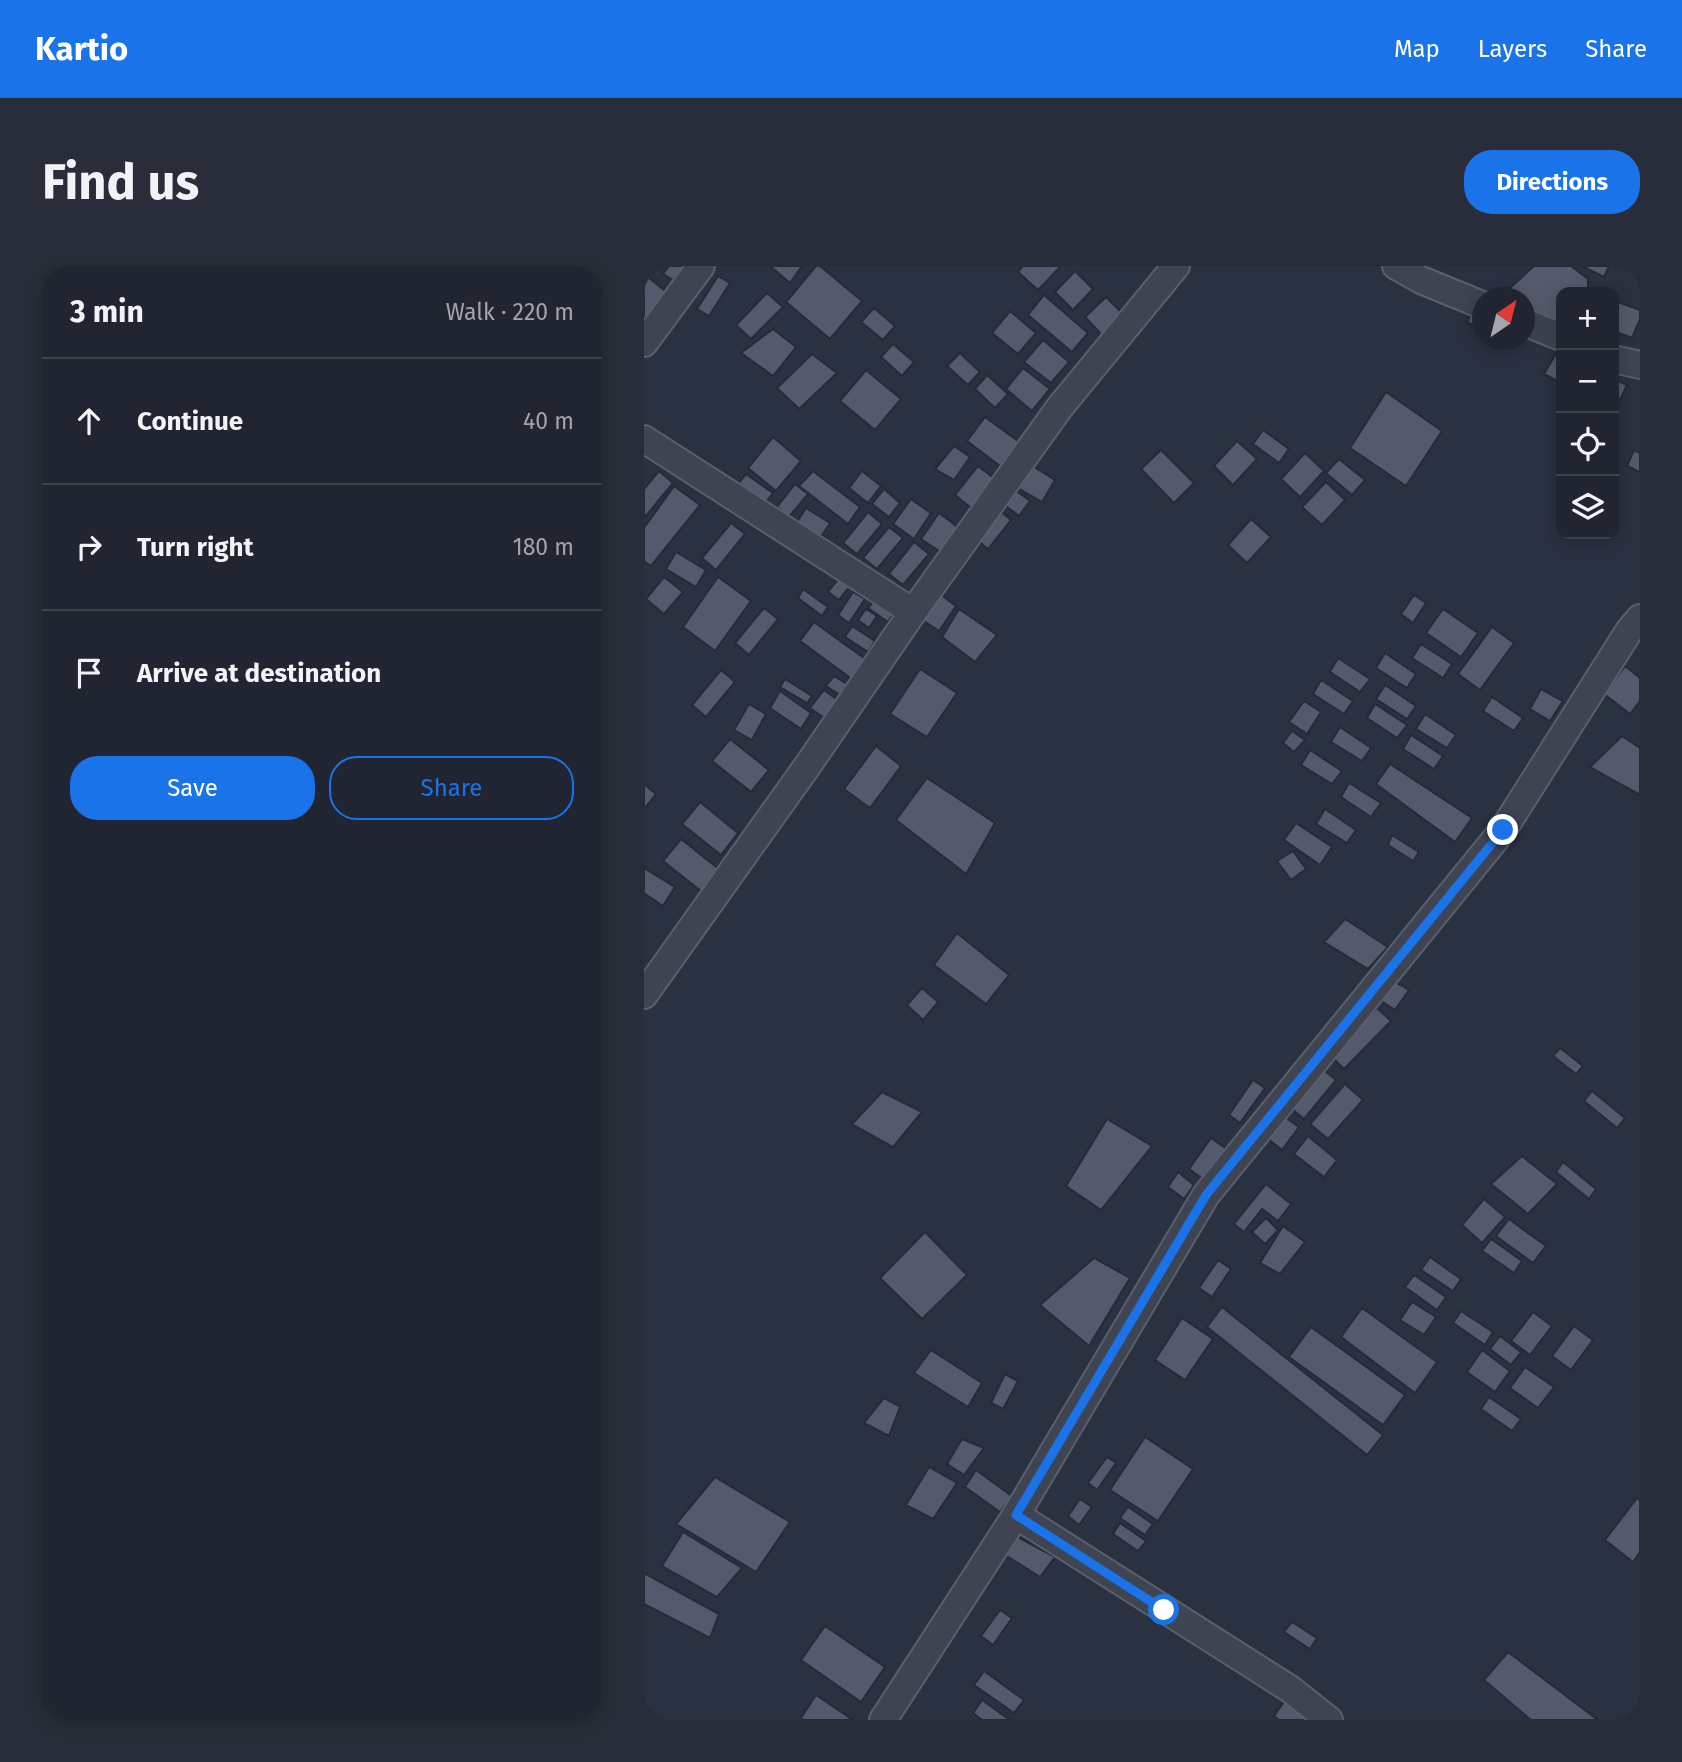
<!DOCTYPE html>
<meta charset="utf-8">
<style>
:root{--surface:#202531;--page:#282d39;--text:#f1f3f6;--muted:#a2a5ab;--line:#3d424d;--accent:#1a73e8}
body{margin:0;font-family:"Fira Sans",sans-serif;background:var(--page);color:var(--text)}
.controls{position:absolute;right:21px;top:21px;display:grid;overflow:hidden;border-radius:14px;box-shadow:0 4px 18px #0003}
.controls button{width:63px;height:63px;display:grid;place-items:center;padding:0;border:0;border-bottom:2px solid var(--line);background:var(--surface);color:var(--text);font:35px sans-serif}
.compass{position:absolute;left:828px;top:21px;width:63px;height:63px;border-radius:50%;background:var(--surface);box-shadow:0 4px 18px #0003;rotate:35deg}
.stop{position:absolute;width:21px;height:21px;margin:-16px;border:5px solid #1a73e8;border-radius:50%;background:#fff}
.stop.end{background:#1a73e8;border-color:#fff;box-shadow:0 2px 7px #0008}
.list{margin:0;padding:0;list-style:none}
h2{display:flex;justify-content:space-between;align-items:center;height:91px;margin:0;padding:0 28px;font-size:30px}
h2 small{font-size:23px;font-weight:400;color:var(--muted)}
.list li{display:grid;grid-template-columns:46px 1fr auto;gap:21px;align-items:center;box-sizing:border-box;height:126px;padding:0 28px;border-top:2px solid var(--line)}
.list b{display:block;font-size:26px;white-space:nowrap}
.list em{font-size:23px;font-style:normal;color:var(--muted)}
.actions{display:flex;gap:14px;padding:21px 28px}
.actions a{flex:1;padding:16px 0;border:2px solid var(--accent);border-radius:28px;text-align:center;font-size:24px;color:var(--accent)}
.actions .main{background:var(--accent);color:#fff}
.icon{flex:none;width:38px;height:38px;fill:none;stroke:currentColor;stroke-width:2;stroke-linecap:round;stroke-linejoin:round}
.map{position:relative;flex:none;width:996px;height:1454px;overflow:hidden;border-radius:28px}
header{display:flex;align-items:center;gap:42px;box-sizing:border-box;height:98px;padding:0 35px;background:var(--accent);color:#fff}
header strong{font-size:33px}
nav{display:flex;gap:38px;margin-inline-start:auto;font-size:24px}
.intro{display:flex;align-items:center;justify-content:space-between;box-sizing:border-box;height:168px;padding:0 42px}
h1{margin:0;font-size:49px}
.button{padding:18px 32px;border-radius:28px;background:var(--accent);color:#fff;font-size:24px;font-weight:700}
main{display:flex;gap:42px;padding:0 42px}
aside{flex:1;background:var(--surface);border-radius:28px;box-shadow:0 4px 18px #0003}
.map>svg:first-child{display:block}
.building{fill:#545a6b;stroke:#252b38;stroke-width:2}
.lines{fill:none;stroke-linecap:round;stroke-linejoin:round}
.street-casing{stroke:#595f6b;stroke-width:30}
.street{stroke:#3e4451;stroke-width:26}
.route{stroke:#1a73e8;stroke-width:9}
</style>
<header>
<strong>Kartio</strong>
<nav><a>Map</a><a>Layers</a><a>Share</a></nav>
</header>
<div class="intro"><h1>Find us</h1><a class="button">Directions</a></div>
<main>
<aside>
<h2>3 min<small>Walk · 220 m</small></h2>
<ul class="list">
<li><svg class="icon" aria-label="ahead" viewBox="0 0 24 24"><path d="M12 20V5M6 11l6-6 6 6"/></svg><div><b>Continue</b></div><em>40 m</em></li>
<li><svg class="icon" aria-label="right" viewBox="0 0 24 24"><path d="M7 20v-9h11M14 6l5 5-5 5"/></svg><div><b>Turn right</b></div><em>180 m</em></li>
<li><svg class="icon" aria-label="arrive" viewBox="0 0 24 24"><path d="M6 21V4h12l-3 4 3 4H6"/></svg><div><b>Arrive at destination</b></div></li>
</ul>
<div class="actions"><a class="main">Save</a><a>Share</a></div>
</aside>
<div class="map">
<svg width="996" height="1454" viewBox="0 0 996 1454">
<rect width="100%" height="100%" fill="#2a3141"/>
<!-- building -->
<g class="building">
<path d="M25,0H41L31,15L19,8Z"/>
<path d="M126,0H158L146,17Z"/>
<path d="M172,0H176L218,35L186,73L142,36Z"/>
<path d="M379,0H417L394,24L374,6Z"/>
<path d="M890,0H927L944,13V26H917V67L880,51V32H855Z"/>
<path d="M938,0H965L960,11Z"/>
<path d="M431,5L449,23L429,44L411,26Z"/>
<path d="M0,8L24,27L0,57Z"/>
<path d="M74,10L86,17L65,50L53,43Z"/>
<path d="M123,27L139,41L107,73L92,59Z"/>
<path d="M400,29L444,67L428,86L384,49Z"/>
<path d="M462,31L480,49L459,70L441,51Z"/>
<path d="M971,35L996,44V53L988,72L970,65V39Z"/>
<path d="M230,42L251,60L239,74L217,56Z"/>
<path d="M829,43L838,48V64L823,56Z"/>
<path d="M366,45L392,67L374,88L348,67Z"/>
<path d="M129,63L152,81L129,110L97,87Z"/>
<path d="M399,74L425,96L407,117L380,96Z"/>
<path d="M249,78L270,96L258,110L237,91Z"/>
<path d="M913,86L917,88V117L900,108Z"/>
<path d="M316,87L336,106L324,119L303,100Z"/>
<path d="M168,88L193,107L155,143L133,122Z"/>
<path d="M379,102L406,123L388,145L362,123Z"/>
<path d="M222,104L257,133L231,164L196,135Z"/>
<path d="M343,109L364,128L351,142L331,123Z"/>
<path d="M970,113L983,119L976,134L970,131Z"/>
<path d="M742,126L798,165L762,220L706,182Z"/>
<path d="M341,151L378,178L360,203L323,175Z"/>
<path d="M619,164L645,183L635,197L609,178Z"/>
<path d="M129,171L157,195L132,225L104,202Z"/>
<path d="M593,175L613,193L589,219L570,200Z"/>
<path d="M310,180L326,191L310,214L291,203Z"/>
<path d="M517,184L550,217L530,237L497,203Z"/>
<path d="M990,184L996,187V206L983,200Z"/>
<path d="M661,187L680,205L656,231L637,213Z"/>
<path d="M695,193L721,214L708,229L682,207Z"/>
<path d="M387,199L411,214L398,236L374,222Z"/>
<path d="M334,200L351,213L327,242L311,229Z"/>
<path d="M15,205L29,217L0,252V223Z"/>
<path d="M169,205L216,241L204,258L155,220Z"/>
<path d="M218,205L237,220L224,237L205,222Z"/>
<path d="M102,208L129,227L119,240L92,221Z"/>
<path d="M682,216L701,234L678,259L658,241Z"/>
<path d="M151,218L164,228L145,251L133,241Z"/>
<path d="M30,220L56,239L7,300L0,295V262Z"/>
<path d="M240,223L256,237L245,251L228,238Z"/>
<path d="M370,223L386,235L375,250L359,238Z"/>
<path d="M267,233L287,247L270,273L249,258Z"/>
<path d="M350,240L367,254L344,283L327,269Z"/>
<path d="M162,242L186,257L174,276L150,261Z"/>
<path d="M224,246L238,258L213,288L199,277Z"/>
<path d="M295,247L315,262L298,287L277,273Z"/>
<path d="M607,253L627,271L603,297L584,279Z"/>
<path d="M87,257L101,268L72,304L58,292Z"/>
<path d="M245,261L259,272L233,303L219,292Z"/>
<path d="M270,276L285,288L259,319L245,308Z"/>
<path d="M32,286L62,304L52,321L22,303Z"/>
<path d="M20,311L39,326L20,348L2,333Z"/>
<path d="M74,311L107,335L71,385L39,361Z"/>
<path d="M195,312L205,321L195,334L184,326Z"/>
<path d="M159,323L184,341L178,350L154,332Z"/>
<path d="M292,325L312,340L295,365L274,351Z"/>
<path d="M209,326L221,333L205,357L194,349Z"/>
<path d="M770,329L782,337L769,357L757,348Z"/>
<path d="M230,335L250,347L244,356L224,342Z"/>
<path d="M120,342L134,353L105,389L91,377Z"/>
<path d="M222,343L233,350L225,362L214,354Z"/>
<path d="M315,343L353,369L331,396L298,371Z"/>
<path d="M799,343L834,367L817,391L782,367Z"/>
<path d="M170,356L224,395L209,414L156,375Z"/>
<path d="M208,360L231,375L224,386L201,371Z"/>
<path d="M848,361L870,377L836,424L814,408Z"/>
<path d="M777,378L808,398L799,412L768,392Z"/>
<path d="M741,387L772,408L763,422L732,402Z"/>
<path d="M694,392L726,413L716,426L686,406Z"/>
<path d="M981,400L996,412V435L986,448L960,428Z"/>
<path d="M276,403L313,427L283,471L246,448Z"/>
<path d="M77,404L91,416L62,451L48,439Z"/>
<path d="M190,410L206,420L199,431L182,420Z"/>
<path d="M141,413L168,430L163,437L136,421Z"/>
<path d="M677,414L709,435L700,448L669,428Z"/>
<path d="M741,419L772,440L763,453L732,433Z"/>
<path d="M897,423L919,435L906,455L886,443Z"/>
<path d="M180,424L195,435L182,453L166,442Z"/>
<path d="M136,425L167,447L157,463L126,442Z"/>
<path d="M848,431L879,452L870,465L839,445Z"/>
<path d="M660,435L677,446L663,468L645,456Z"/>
<path d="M105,438L122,448L108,474L90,464Z"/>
<path d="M731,438L763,459L753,472L723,452Z"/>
<path d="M781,448L812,469L803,482L772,463Z"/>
<path d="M696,461L727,482L718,495L687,476Z"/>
<path d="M648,465L661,474L650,486L639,477Z"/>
<path d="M767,469L799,490L790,503L759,483Z"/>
<path d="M978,470L996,482V529L946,501Z"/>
<path d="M86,473L125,504L107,526L68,495Z"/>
<path d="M232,480L257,500L226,542L200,523Z"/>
<path d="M666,484L698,505L688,518L657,499Z"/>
<path d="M746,498L828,552L811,576L732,518Z"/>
<path d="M283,512L351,557L322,608L252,554Z"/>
<path d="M705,517L737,537L727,551L697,531Z"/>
<path d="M0,518L12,528L0,543Z"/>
<path d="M56,536L94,567L77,589L38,558Z"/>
<path d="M681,543L712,564L703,577L672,558Z"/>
<path d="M652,557L688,581L676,599L640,574Z"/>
<path d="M748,569L775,586L769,595L744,579Z"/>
<path d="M37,573L76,604L58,626L19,595Z"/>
<path d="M649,585L662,603L647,614L633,595Z"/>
<path d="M0,602L31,621L19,640L0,627Z"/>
<path d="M701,653L744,681L724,703L680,676Z"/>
<path d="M313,667L365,709L342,738L290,699Z"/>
<path d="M751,716L765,724L751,744L737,735Z"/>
<path d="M278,722L294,736L279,754L263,739Z"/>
<path d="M733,742L747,755L700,803L686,789Z"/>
<path d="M916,782L939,800L932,808L909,790Z"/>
<path d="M674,799L692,814L660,853L642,838Z"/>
<path d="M609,814L621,822L596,857L585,849Z"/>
<path d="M701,818L719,834L684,873L666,858Z"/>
<path d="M948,825L981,852L973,862L940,835Z"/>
<path d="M238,826L278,846L249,881L208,858Z"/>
<path d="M635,847L655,861L638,884L619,869Z"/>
<path d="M463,853L508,880L457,944L422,920Z"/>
<path d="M664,870L693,894L680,911L650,888Z"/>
<path d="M567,872L584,884L562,915L545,903Z"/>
<path d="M878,890L913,918L884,948L847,918Z"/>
<path d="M919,896L952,923L945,933L912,906Z"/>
<path d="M534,906L550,919L540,933L524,921Z"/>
<path d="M622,918L647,938L634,955L618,943L600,966L590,958Z"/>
<path d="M840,933L861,951L838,977L818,959Z"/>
<path d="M622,952L634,964L621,978L608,966Z"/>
<path d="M865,953L902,980L889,997L852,970Z"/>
<path d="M639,960L661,976L636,1008L616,997Z"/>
<path d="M281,966L323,1009L278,1053L236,1012Z"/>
<path d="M847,973L878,995L870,1007L838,985Z"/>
<path d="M786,991L817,1013L809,1025L777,1004Z"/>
<path d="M450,992L486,1012L445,1080L396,1039Z"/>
<path d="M574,994L587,1003L568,1031L555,1022Z"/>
<path d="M770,1009L802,1031L793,1044L761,1021Z"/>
<path d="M768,1036L792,1051L780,1069L756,1054Z"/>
<path d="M578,1041L739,1169L723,1189L563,1061Z"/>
<path d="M718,1042L793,1096L771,1127L697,1071Z"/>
<path d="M817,1045L849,1066L841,1079L809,1057Z"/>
<path d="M889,1046L908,1060L886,1089L867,1075Z"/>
<path d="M538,1052L569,1073L541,1114L511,1094Z"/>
<path d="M930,1060L949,1074L927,1104L908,1090Z"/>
<path d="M667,1061L761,1129L739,1159L645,1091Z"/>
<path d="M856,1070L877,1086L867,1099L846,1083Z"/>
<path d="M287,1084L338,1117L324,1141L270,1107Z"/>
<path d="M838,1084L866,1105L851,1126L823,1106Z"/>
<path d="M881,1101L910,1121L894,1142L866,1122Z"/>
<path d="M361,1108L374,1115L359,1143L347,1137Z"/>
<path d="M845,1131L877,1153L868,1165L837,1143Z"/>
<path d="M240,1132L256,1141L245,1170L220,1157Z"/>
<path d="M501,1171L549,1203L514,1255L466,1224Z"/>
<path d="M318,1173L340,1182L320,1209L303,1198Z"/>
<path d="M463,1191L472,1197L453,1224L444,1217Z"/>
<path d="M285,1201L313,1217L289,1253L262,1239Z"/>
<path d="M332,1204L368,1230L356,1246L321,1221Z"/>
<path d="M71,1211L146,1256L112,1306L32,1258Z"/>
<path d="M993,1232L996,1234V1286L989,1296L961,1274Z"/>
<path d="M436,1233L448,1241L435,1259L424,1250Z"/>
<path d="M484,1241L509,1258L501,1269L476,1252Z"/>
<path d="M476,1257L502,1275L494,1285L469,1268Z"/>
<path d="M39,1266L98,1302L73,1331L18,1300Z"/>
<path d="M372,1270L411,1291L396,1311L361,1289Z"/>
<path d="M0,1307L75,1348L66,1372L0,1338Z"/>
<path d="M356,1344L368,1352L349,1379L337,1370Z"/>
<path d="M648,1356L673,1372L666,1383L640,1366Z"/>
<path d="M181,1360L241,1401L217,1436L157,1394Z"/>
<path d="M864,1386L954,1454H887L840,1414Z"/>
<path d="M340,1405L380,1434L370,1447L330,1419Z"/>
<path d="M172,1429L209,1454H160L157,1452Z"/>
<path d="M642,1433L670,1454H635L630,1450Z"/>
<path d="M338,1434L366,1454H338L329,1447Z"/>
</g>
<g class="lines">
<defs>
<g id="street">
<path d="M752,0L777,14L838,39"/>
<path d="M880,56L917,71"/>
<path d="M0,77L57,0"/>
<path d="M970,93L996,99"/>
<path d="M0,173L269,346L416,141L532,0"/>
<path d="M0,729L164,499L269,346"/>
<path d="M372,1249L646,1423L685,1454"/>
<path d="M239,1454L372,1249L562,929L859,564L985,365L996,352"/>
</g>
</defs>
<!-- street casing -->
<use href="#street" class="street-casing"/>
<!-- street -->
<use href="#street" class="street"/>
</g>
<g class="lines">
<!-- route -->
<path class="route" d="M520,1344L372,1249L562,929L859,564"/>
</g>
</svg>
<div class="controls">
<button>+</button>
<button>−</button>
<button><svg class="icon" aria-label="locate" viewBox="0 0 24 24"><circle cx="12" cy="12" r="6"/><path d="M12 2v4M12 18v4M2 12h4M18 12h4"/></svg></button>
<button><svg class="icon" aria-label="layers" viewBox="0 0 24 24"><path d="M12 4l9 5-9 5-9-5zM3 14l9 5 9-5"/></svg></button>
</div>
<svg class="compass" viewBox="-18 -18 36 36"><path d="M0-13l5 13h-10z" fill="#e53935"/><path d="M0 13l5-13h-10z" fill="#a2a5ab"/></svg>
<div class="stop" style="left:520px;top:1344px"></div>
<div class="stop end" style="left:859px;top:564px"></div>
</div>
</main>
